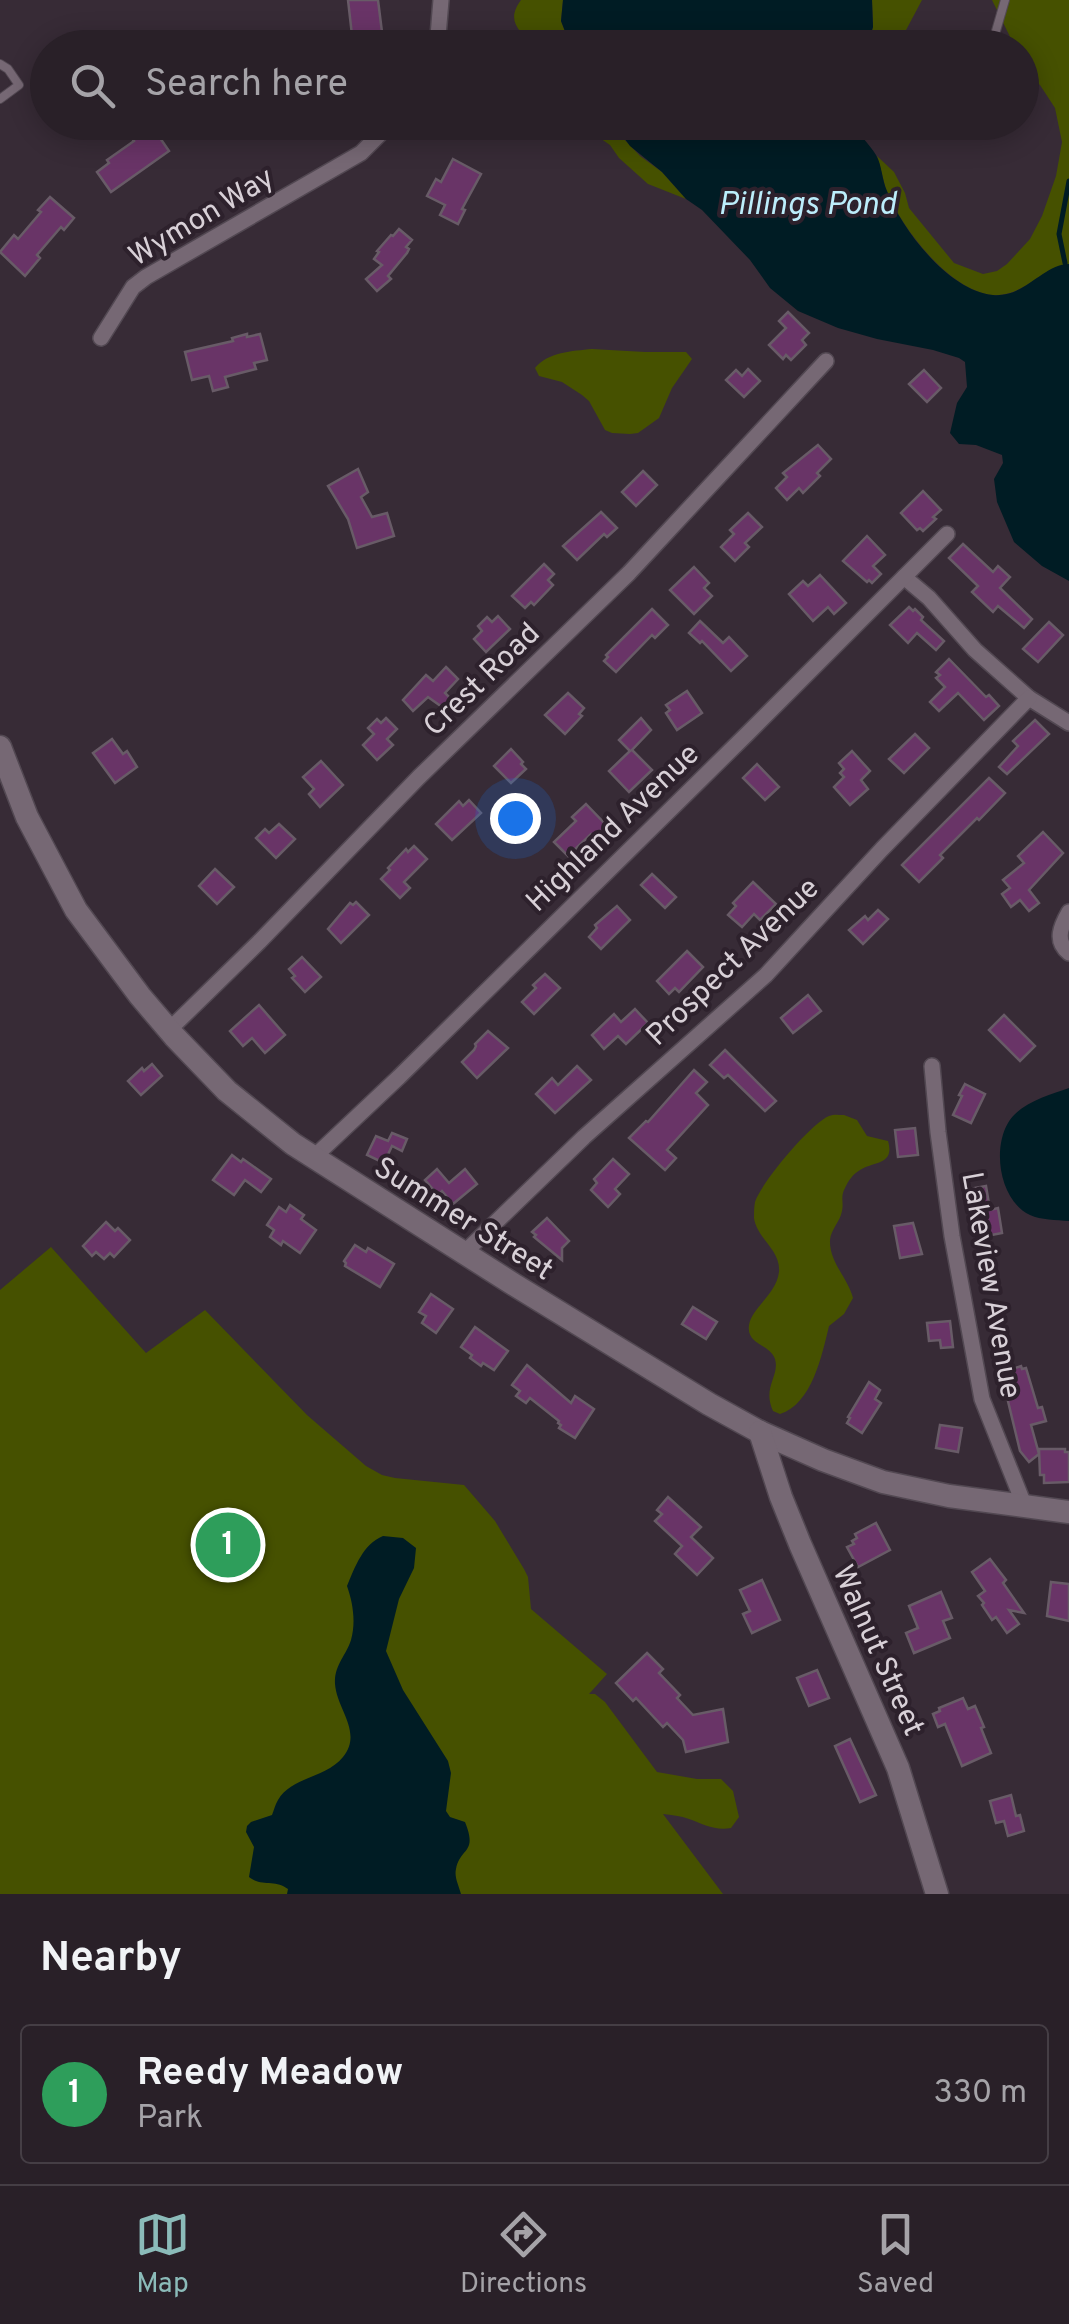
<!DOCTYPE html>
<style>
:root{--surface:#292028;--page:#312830;--text:#f1f3f6;--muted:#a5a3a8;--line:#453e45;--accent:#8bbbb9}
body{margin:0;font-family:Overpass,sans-serif;background:var(--page);color:var(--text)}
.you{position:absolute;left:515px;top:818px;width:35px;height:35px;margin:-25px;border:8px solid #fff;border-radius:50%;background:#1a73e8;box-shadow:0 0 0 15px #1a73e833}
.badge{display:grid;place-items:center;width:65px;height:65px;border-radius:50%;background:var(--accent);color:#fff;font-size:32px;font-weight:700}
.pin{position:absolute;translate:-50% -50%;border:5px solid #fff;box-shadow:0 2px 10px #0006}
.list{margin:0;padding:0;list-style:none}
h2{display:flex;justify-content:space-between;align-items:center;height:130px;margin:0;padding:0 40px;font-size:42px}
h2 small{font-size:32px;font-weight:400;color:var(--muted)}
.list li{display:grid;grid-template-columns:65px 1fr auto;gap:30px;align-items:center;box-sizing:border-box;height:140px;margin:0 20px 20px;padding:0 20px;border:2px solid var(--line);border-radius:10px}
.list b{display:block;font-size:38px;white-space:nowrap}
.list p{margin:0;font-size:32px;white-space:nowrap;color:var(--muted)}
.list em{font-size:32px;font-style:normal;color:var(--muted)}
.icon{flex:none;width:55px;height:55px;fill:none;stroke:currentColor;stroke-width:2;stroke-linecap:round;stroke-linejoin:round}
.map{position:relative;flex:none;width:1069px;height:1894px;overflow:hidden}
.search{position:absolute;background:var(--surface);box-shadow:0 5px 25px #0003;left:30px;right:30px;top:30px;height:110px;display:flex;align-items:center;gap:25px;box-sizing:border-box;padding:0 35px;border-radius:55px;color:var(--muted);font-size:38px}
.sheet{height:290px;background:var(--surface)}
nav{display:flex;justify-content:space-around;align-items:center;box-sizing:border-box;height:140px;border-top:2px solid var(--line);background:var(--surface);font-size:28px;color:var(--muted)}
nav a{display:grid;justify-items:center;gap:5px}
nav .on{color:var(--accent)}
.map>svg:first-child{display:block}
.green{fill:#465100}
.water{fill:#001c24}
.lines{fill:none;stroke-linecap:round;stroke-linejoin:round}
.stream{stroke:#001c24;stroke-width:5}
.building{fill:#693467;stroke:#685b67;stroke-width:2.5}
.lane-casing{stroke:#524852;stroke-width:10}
.street-casing{stroke:#524852;stroke-width:18}
.secondary-casing{stroke:#524852;stroke-width:25}
.lane{stroke:#766874;stroke-width:8}
.street{stroke:#766874;stroke-width:15}
.secondary{stroke:#766874;stroke-width:22}
.labels{text-anchor:middle;stroke-width:8;stroke-linejoin:round;paint-order:stroke}
.street-label{font-size:30px;fill:#d8d0d7;stroke:#2d212c}
.water-label{font-size:32px;font-style:italic;fill:#bcedfb;stroke:#2d212c}
</style>
<div class="map">
<svg width="1069" height="1894" viewBox="0 0 1069 1894">
<rect width="100%" height="100%" fill="#372b36"/>
<!-- green -->
<g class="green">
<path d="M521,0H563L561,21L571,47H534C520,30 505,22 521,0Z"/>
<path d="M872,0H922L897,47L867,48L873,27Z"/>
<path d="M992,0H1069V264C1043,267 1027,293 999,295C955,298 903,230 888,194C883,182 881,168 877,156L894,172L905,193L909,208L954,263L983,274L997,271L1007,264L1030,239L1042,216L1056,176L1062,142L1055,108L1040,85L1027,74L1022,62V48L1015,47Z"/>
<path d="M578,123H613L622,137L640,156L662,172L686,199L648,184L619,158L610,145Z"/>
<path d="M592,349L645,352H686L692,359L672,388L659,418L638,433L630,434L612,433L605,430L589,401L582,395L562,382L539,376L535,368C548,352 572,351 592,349Z"/>
<path d="M844,1115L857,1120L867,1136L888,1141C895,1165 874,1161 860,1170C853,1174 848,1181 845,1188C840,1197 844,1202 842,1211C840,1222 831,1229 830,1240C829,1262 848,1278 853,1298L844,1314L829,1326C822,1355 812,1404 780,1414L773,1411C762,1387 780,1376 775,1359C770,1344 746,1345 749,1325C752,1307 776,1295 779,1272C781,1250 757,1239 754,1218C754,1213 754,1207 755,1202C761,1183 810,1124 829,1116C834,1114 839,1115 844,1115Z"/>
<path d="M51,1247L146,1353L205,1310L307,1415L366,1466L382,1475L395,1478L464,1485L495,1521L524,1569L528,1577L531,1609L607,1674L589,1694H595L605,1702L657,1772L697,1779H721L733,1791L739,1817L731,1828C715,1831 703,1824 689,1819C681,1816 671,1815 663,1814L723,1894H0V1290Z"/>
</g>
<!-- water -->
<g class="water">
<path d="M563,0H872L873,27L867,47H571L561,21Z"/>
<path d="M613,123H856C859,137 869,143 876,155C882,165 882,180 887,191C902,230 949,291 993,295C1025,298 1043,264 1069,264V581L1042,566L1014,542L997,502L994,479L1003,463L1002,455L976,445L959,444L950,433L957,403L967,387L965,362L959,358L933,350L877,339L838,328L798,311L770,288L750,260L702,210L686,199L662,172L630,146Z"/>
<path d="M1069,1088V1221C1056,1220 1041,1220 1030,1215C1000,1201 992,1150 1008,1123C1019,1103 1049,1095 1069,1088Z"/>
<path d="M383,1536L403,1538L416,1548L414,1568L399,1599L386,1651L403,1690L448,1761L451,1773L446,1811L450,1817L465,1822C478,1854 460,1847 456,1869C454,1877 459,1886 461,1894H287L288,1889C276,1879 261,1887 249,1877L254,1847L246,1832L247,1826L251,1822L272,1815C274,1810 275,1805 278,1800C291,1777 326,1778 343,1757C363,1732 337,1710 335,1684C334,1665 346,1656 351,1640C356,1622 353,1603 347,1586C355,1567 363,1544 383,1536Z"/>
</g>
<g class="lines">
<!-- stream -->
<path class="stream" d="M1065,263L1059,234L1069,181"/>
</g>
<!-- building -->
<g class="building">
<path d="M348,0H378L383,40L353,44Z"/>
<path d="M144,122H149L169,151L111,192L97,172L109,163L107,160L134,141L128,133Z"/>
<path d="M453,159L481,174L462,209L465,210L458,224L440,215L445,205L427,196L436,179L441,182Z"/>
<path d="M50,197L74,218L64,230L61,227L37,255L40,258L25,276L0,252L14,235L18,239L41,212L38,210Z"/>
<path d="M399,229L412,240L406,247L409,249L407,253L388,276L391,279L377,291L366,279L382,265L374,259L379,252L377,251L391,235L393,236Z"/>
<path d="M788,312L809,333L802,340L806,345L791,360L786,355L783,359L769,345L786,328L779,321Z"/>
<path d="M247,334V337L260,334L267,360L254,363L256,369L225,377L228,387L213,391L209,376L192,380L185,352L233,341L232,338Z"/>
<path d="M748,369L760,381L744,397L726,380L736,370L742,376Z"/>
<path d="M924,370L941,388L927,402L909,384Z"/>
<path d="M818,445L831,459L817,473L820,476L803,493L799,488L787,500L776,488L787,477L783,473Z"/>
<path d="M358,469L368,492L361,497L372,517L387,513L394,536L357,548L348,519L328,486Z"/>
<path d="M643,471L657,485L636,506L622,492Z"/>
<path d="M923,491L941,510L933,517L936,519L923,531L920,528L917,530L901,513Z"/>
<path d="M601,512L617,528L607,537L604,534L577,560L563,546Z"/>
<path d="M748,513L762,527L745,543L749,547L735,561L721,547L734,534L730,530Z"/>
<path d="M867,536L885,555L873,566L881,574L872,583L869,580L867,582L843,561Z"/>
<path d="M963,544L993,572L998,566L1010,577L1000,588L1032,619L1024,628L998,606L993,612L972,592L978,586L949,558Z"/>
<path d="M544,564L554,574L548,580L553,585L534,605L531,602L525,608L512,596Z"/>
<path d="M694,567L709,583L704,588L712,596L694,614L670,590Z"/>
<path d="M820,575L846,603L834,614L828,607L813,621L789,594L803,581L808,586Z"/>
<path d="M909,607L913,611L915,609L923,617L921,620L944,641L936,650L917,633L908,643L890,625Z"/>
<path d="M652,609L668,625L655,638L652,635L616,672L604,661L608,657L606,655Z"/>
<path d="M498,616L510,629L486,652L474,639L482,631L478,626L487,617L492,622Z"/>
<path d="M700,621L723,643L729,637L747,656L731,671L702,641L700,643L689,633Z"/>
<path d="M1049,622L1063,635L1038,662L1023,649Z"/>
<path d="M949,659L986,697L989,695L999,706L984,720L958,693L939,711L930,702L945,687L936,678L940,675L936,672Z"/>
<path d="M446,667L458,679L445,693L453,701L445,709L428,697L413,711L403,700L426,675L433,681Z"/>
<path d="M687,691L702,713L677,730L666,713L670,710L666,705Z"/>
<path d="M568,693L584,708L579,714L582,716L565,734L545,715Z"/>
<path d="M386,718L397,729L387,739L393,745L377,760L363,745L374,734L368,728L377,719L381,723Z"/>
<path d="M641,718L651,730L632,750L652,770L629,792L609,771L630,751L619,740Z"/>
<path d="M1035,720L1049,734L1007,774L999,767L1018,746L1013,741Z"/>
<path d="M915,734L929,748L904,773L889,759Z"/>
<path d="M112,739L123,754L127,751L137,767L115,783L93,753Z"/>
<path d="M511,749L523,762L521,764L526,769L511,783L494,766Z"/>
<path d="M852,751L870,771L861,780L868,789L850,805L834,787L844,777L840,773L844,769L839,763Z"/>
<path d="M321,761L343,785L320,807L309,794L314,789L303,777Z"/>
<path d="M757,764L779,787L765,800L743,778Z"/>
<path d="M989,778L1005,793L979,820L977,818L940,855L943,858L919,882L902,865Z"/>
<path d="M469,800L481,813L452,840L436,824L459,801L463,806Z"/>
<path d="M586,804L609,828L596,840L591,834L568,856L554,842L576,821L572,817Z"/>
<path d="M279,824L295,839L276,858L256,838L265,829L269,833Z"/>
<path d="M1043,832L1063,853L1029,890L1039,903L1029,911L1020,900L1011,907L1002,894L1010,888L1003,880L1024,863L1018,856Z"/>
<path d="M414,846L427,859L404,882L410,888L400,898L381,879L390,870L388,868L406,849L408,852Z"/>
<path d="M215,869L234,887L217,904L199,886Z"/>
<path d="M652,874L676,897L665,908L641,885Z"/>
<path d="M753,882L776,904L760,920L754,914L742,927L728,915L736,906L733,903Z"/>
<path d="M356,902L369,915L341,943L328,929L350,903L353,905Z"/>
<path d="M617,906L630,920L601,949L589,937L597,928L595,925Z"/>
<path d="M878,910L888,919L863,944L849,930L865,916L868,920Z"/>
<path d="M687,951L703,967L679,992L675,988L669,994L657,981Z"/>
<path d="M302,957L321,977L305,992L292,978L295,976L289,969Z"/>
<path d="M545,974L560,988L534,1014L522,1002L536,988L533,985Z"/>
<path d="M808,995L821,1011L793,1033L781,1018Z"/>
<path d="M259,1005L285,1035L265,1053L252,1038L243,1046L230,1031Z"/>
<path d="M635,1009L648,1023L626,1044L618,1036L604,1049L592,1035L614,1014L621,1022Z"/>
<path d="M1004,1015L1035,1046L1020,1061L989,1030Z"/>
<path d="M488,1031L508,1048L477,1078L462,1062L474,1050L476,1046L475,1044Z"/>
<path d="M725,1050L776,1101L765,1111L728,1075L724,1078L710,1065Z"/>
<path d="M152,1064L162,1076L141,1095L128,1081L142,1068L144,1071Z"/>
<path d="M577,1066L591,1080L555,1113L536,1094L552,1078L558,1085Z"/>
<path d="M694,1070L707,1082L696,1093L708,1105L667,1150L676,1158L665,1170L629,1138L646,1121L648,1122Z"/>
<path d="M965,1084L985,1094L971,1123L953,1115L962,1096L959,1095Z"/>
<path d="M915,1128L918,1155L898,1157L895,1130Z"/>
<path d="M392,1133L407,1139L402,1151L392,1146L384,1163L367,1155L376,1136L388,1141Z"/>
<path d="M232,1155L241,1162L243,1159L271,1179L261,1192L245,1180L234,1195L213,1180Z"/>
<path d="M613,1159L629,1174L615,1189L620,1194L608,1207L591,1190L597,1183L594,1179Z"/>
<path d="M437,1169L449,1183L465,1169L477,1184L453,1204L442,1191L438,1195L425,1180Z"/>
<path d="M986,1186L990,1210L998,1208L1002,1233L981,1237L978,1222L972,1223L971,1218H969L964,1190Z"/>
<path d="M290,1205L304,1215L301,1219L316,1230L300,1253L283,1241L281,1245L270,1237L274,1230L267,1225L279,1207L286,1212Z"/>
<path d="M547,1218L569,1241L562,1248V1260L534,1237L536,1235L532,1232Z"/>
<path d="M106,1222L115,1231L118,1228L130,1240L114,1257L110,1253L104,1259L96,1252L92,1256L83,1246Z"/>
<path d="M913,1223L922,1254L900,1258L894,1226Z"/>
<path d="M355,1245L366,1252L368,1248L394,1264L380,1287L345,1266L346,1263L344,1261Z"/>
<path d="M431,1294L453,1309L436,1333L422,1323L426,1316L419,1312Z"/>
<path d="M693,1307L717,1322L706,1339L682,1324Z"/>
<path d="M950,1321L953,1347L941,1348L940,1340L929,1341L927,1323Z"/>
<path d="M475,1327L508,1351L494,1370L483,1363L481,1366L470,1358L472,1355L461,1347Z"/>
<path d="M527,1365L571,1403L575,1396L594,1409L575,1438L559,1428L561,1425L558,1423L559,1421L530,1398L526,1403L516,1396L520,1391L512,1385Z"/>
<path d="M1021,1366L1022,1369L1026,1368L1038,1408L1042,1407L1046,1421L1031,1425L1039,1454L1029,1462L1020,1451L1006,1393L998,1374Z"/>
<path d="M869,1382L880,1390L875,1399L881,1403L862,1433L847,1423L850,1418L848,1417Z"/>
<path d="M940,1425L962,1428L958,1452L936,1448Z"/>
<path d="M1039,1449H1065V1452H1069V1482L1044,1483V1475H1040Z"/>
<path d="M668,1497L701,1527L691,1537L713,1558L697,1575L675,1554L682,1546L655,1521L662,1514L657,1510Z"/>
<path d="M876,1523L890,1550L858,1567L847,1547L854,1544L852,1541L857,1538L855,1534Z"/>
<path d="M990,1559L1006,1580L1003,1583L1024,1613L1009,1610L1019,1624L1007,1633L996,1617L992,1620L982,1605L984,1603L978,1596L985,1591L972,1572Z"/>
<path d="M762,1580L780,1620L752,1633L743,1614L750,1611L740,1590Z"/>
<path d="M1051,1582L1069,1584V1621L1047,1616Z"/>
<path d="M941,1592L952,1618L943,1621L950,1638L914,1653L906,1633L918,1628L909,1606Z"/>
<path d="M647,1653L663,1669L659,1673L680,1695L677,1698L693,1715L723,1709L728,1742L686,1752L683,1740L667,1723L663,1727L636,1698L633,1701L616,1683Z"/>
<path d="M817,1670L829,1698L809,1706L797,1678Z"/>
<path d="M963,1698L968,1709L975,1706L984,1727L981,1728L991,1753L962,1766L945,1724L938,1727L933,1714L940,1711L939,1708Z"/>
<path d="M850,1739L876,1795L860,1802L835,1746Z"/>
<path d="M1011,1795L1016,1816L1020,1815L1024,1831L1008,1836L1004,1821L996,1823L990,1801Z"/>
</g>
<g class="lines">
<defs>
<g id="lane">
<path d="M991,48L1005,0"/>
<path d="M0,64L8,69L19,85L0,99"/>
</g>
<g id="street">
<path d="M437,48L441,0"/>
<path d="M101,338L133,287L146,277L361,153L392,122"/>
<path d="M904,577L929,598L975,650L1029,698L1069,723"/>
<path d="M1069,912C1061,926 1054,941 1069,953"/>
<path d="M169,1030L259,942L419,777L629,573L826,361"/>
<path d="M932,1066L938,1132L952,1236L982,1399L1025,1507"/>
<path d="M313,1158L399,1077L747,734L947,534"/>
<path d="M464,1253L584,1137L766,975L882,849L1029,698"/>
</g>
<g id="secondary">
<path d="M0,747L27,817L76,910L140,996L174,1036L227,1091L293,1144L513,1284L709,1404L760,1432L823,1460L883,1482L949,1496L1069,1512"/>
<path d="M760,1432L781,1497L800,1544L898,1768L937,1894"/>
</g>
</defs>
<!-- lane casing -->
<use href="#lane" class="lane-casing"/>
<!-- street casing -->
<use href="#street" class="street-casing"/>
<!-- secondary casing -->
<use href="#secondary" class="secondary-casing"/>
<!-- lane -->
<use href="#lane" class="lane"/>
<!-- street -->
<use href="#street" class="street"/>
<!-- secondary -->
<use href="#secondary" class="secondary"/>
</g>
<g class="labels">
<!-- street labels -->
<g class="street-label">
<text transform="translate(201 216) rotate(-31)" y="10">Wymon Way</text>
<text transform="translate(481 679) rotate(-44)" y="10">Crest Road</text>
<text transform="translate(612 827) rotate(-44)" y="10">Highland Avenue</text>
<text transform="translate(732 961) rotate(-44)" y="10">Prospect Avenue</text>
<text transform="translate(464 1218) rotate(32)" y="10">Summer Street</text>
<text transform="translate(992 1285) rotate(80)" y="10">Lakeview Avenue</text>
<text transform="translate(879 1650) rotate(66)" y="10">Walnut Street</text>
</g>
<!-- water labels -->
<g class="water-label">
<text x="807" y="214">Pillings Pond</text>
</g>
</g>
</svg>
<div class="you"></div>
<div class="pin badge" style="left:228px;top:1545px;background:#2e9e5b">1</div>
<div class="search"><svg class="icon" aria-label="search" viewBox="0 0 24 24"><circle cx="10" cy="10" r="6"/><path d="M15 15l6 6"/></svg>Search here</div>
</div>
<section class="sheet">
<h2>Nearby<small></small></h2>
<ul class="list">
<li><span class="badge" style="background:#2e9e5b">1</span><div><b>Reedy Meadow</b><p>Park</p></div><em>330 m</em></li>
</ul>
</section>
<nav>
<a class="on"><svg class="icon" aria-label="map" viewBox="0 0 24 24"><path d="M3 6l6-2 6 2 6-2v14l-6 2-6-2-6 2zM9 4v14M15 6v14"/></svg>Map</a>
<a><svg class="icon" aria-label="directions" viewBox="0 0 24 24"><path d="M12 3l9 9-9 9-9-9zM9 14v-3h6M13 9l2 2-2 2"/></svg>Directions</a>
<a><svg class="icon" aria-label="saved" viewBox="0 0 24 24"><path d="M7 4h10v16l-5-4-5 4z"/></svg>Saved</a>
</nav>
